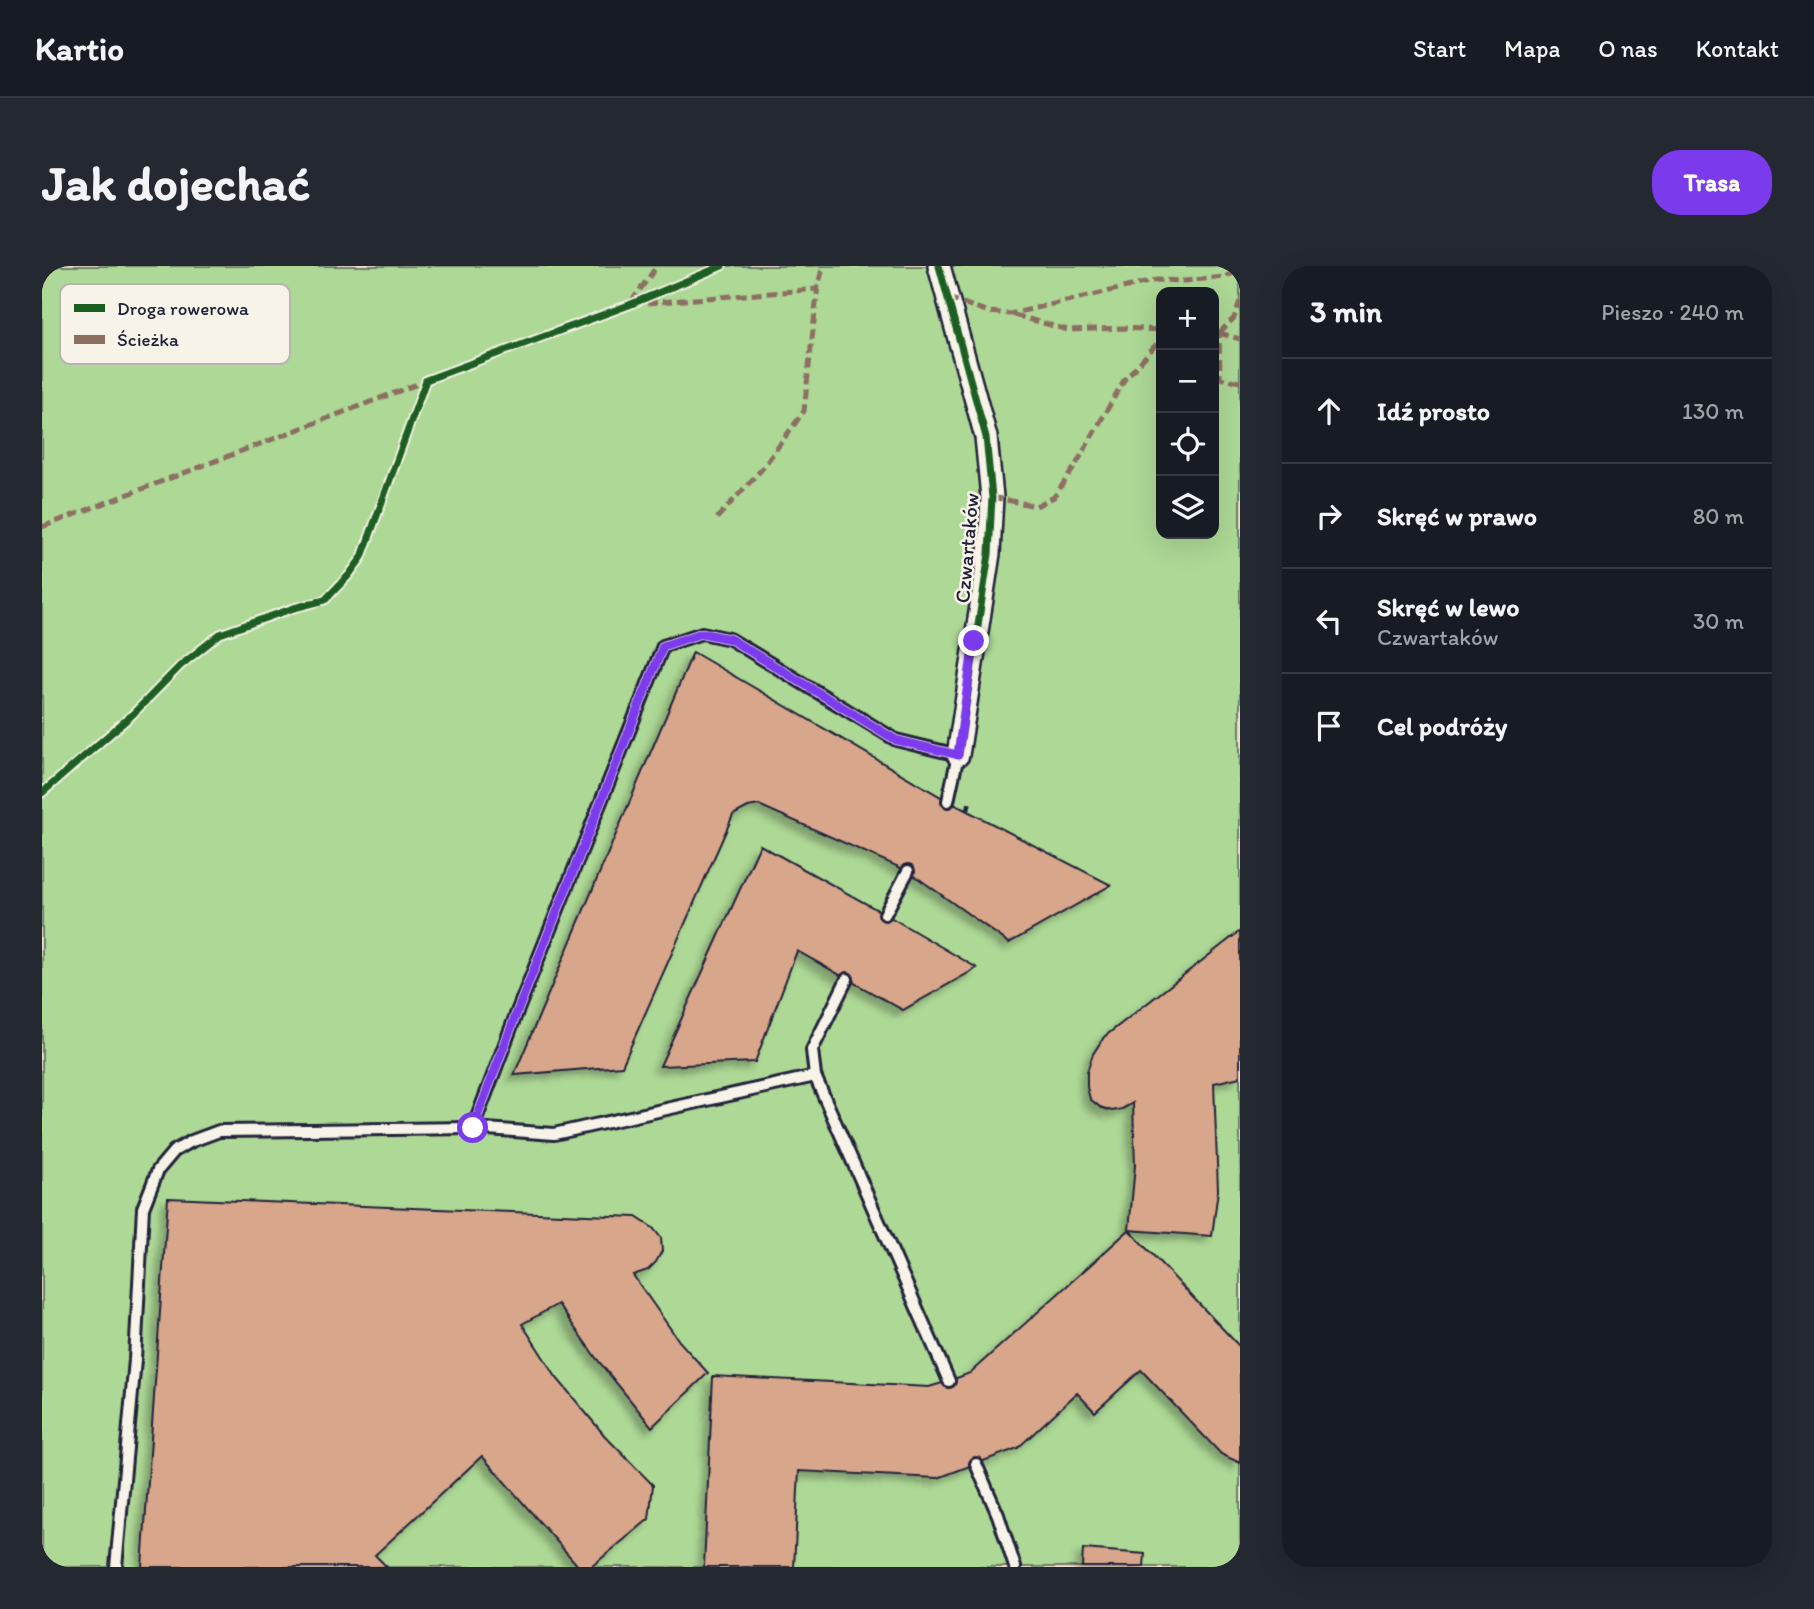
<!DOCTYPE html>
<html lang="pl">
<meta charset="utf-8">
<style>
:root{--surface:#171b24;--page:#242831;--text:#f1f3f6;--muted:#9ea1a6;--line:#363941;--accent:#7c3aed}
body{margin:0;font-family:Itim,sans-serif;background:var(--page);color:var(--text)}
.controls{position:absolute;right:21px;top:21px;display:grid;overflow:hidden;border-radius:14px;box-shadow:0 7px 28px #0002}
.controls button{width:63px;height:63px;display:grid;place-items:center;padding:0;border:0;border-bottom:2px solid var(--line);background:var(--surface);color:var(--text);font:35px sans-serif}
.stop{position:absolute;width:21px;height:21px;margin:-16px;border:5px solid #7c3aed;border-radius:50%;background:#fff}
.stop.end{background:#7c3aed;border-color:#fff;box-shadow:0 2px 7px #0008}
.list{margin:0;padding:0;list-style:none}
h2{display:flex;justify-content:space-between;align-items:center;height:91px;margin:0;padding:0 28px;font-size:30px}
h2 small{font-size:23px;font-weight:400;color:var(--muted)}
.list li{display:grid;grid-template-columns:46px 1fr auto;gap:21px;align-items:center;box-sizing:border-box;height:105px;padding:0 28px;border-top:2px solid var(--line)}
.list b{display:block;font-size:26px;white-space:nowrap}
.list p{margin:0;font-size:23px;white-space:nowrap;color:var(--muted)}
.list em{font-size:23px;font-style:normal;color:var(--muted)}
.icon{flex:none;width:38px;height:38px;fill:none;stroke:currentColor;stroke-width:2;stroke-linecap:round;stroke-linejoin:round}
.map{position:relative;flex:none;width:1198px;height:1301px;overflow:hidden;border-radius:28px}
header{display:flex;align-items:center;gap:42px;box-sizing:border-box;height:98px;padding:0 35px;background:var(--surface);border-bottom:2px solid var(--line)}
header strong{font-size:33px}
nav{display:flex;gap:38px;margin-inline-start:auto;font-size:24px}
.intro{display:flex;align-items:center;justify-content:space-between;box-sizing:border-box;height:168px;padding:0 42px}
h1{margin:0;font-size:49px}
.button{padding:18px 32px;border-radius:28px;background:var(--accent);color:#fff;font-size:24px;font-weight:700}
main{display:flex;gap:42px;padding:0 42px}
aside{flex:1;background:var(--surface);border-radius:28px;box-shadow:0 7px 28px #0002}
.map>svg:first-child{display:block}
.green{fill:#add895;stroke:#687d68;stroke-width:2;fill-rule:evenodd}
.building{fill:#d8a68b;stroke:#22223b;stroke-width:2;filter:url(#shadow)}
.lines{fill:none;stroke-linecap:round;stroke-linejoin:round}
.lane-casing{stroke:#22223b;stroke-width:16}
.street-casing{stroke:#22223b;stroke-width:26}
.path{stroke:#22223b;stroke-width:4.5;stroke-dasharray:7 5;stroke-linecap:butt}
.lane{stroke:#f7f3e8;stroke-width:10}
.street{stroke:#f7f3e8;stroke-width:21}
.quiet{stroke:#8d6e63;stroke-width:5;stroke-dasharray:10 5;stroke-linecap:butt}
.cycleway-casing{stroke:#f7f3e8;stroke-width:11}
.cycleway{stroke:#1b5e20;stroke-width:7}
.route{stroke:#7c3aed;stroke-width:9}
.labels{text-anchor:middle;stroke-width:5;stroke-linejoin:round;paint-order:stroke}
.street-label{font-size:21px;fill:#22223b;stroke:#f7f3e8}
.key{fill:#f7f3e8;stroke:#b7b4b4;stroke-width:2}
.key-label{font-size:19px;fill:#22223b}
</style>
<header>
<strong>Kartio</strong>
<nav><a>Start</a><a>Mapa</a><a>O nas</a><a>Kontakt</a></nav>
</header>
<div class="intro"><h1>Jak dojechać</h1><a class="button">Trasa</a></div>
<main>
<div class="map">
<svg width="1198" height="1301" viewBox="0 0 1198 1301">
<defs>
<filter id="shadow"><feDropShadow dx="-6" dy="6" stdDeviation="3.5" flood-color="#0004"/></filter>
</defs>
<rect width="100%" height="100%" fill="#eedccc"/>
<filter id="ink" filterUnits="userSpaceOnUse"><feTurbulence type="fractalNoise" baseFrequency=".0143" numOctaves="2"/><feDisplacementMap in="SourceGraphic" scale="14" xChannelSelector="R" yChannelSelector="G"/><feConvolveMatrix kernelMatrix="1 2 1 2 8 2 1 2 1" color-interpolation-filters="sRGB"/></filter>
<g filter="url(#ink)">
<!-- green -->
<path class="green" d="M0,0H1198V1301H0ZM1119,26H1172V268H1119Z"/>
<!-- building -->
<g class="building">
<path d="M651,386L906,535L1069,619L967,677L866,605L717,539L706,541L691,549L580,800L472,809Z"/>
<path d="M718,579L843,648L935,702L861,744L755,685L713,796L618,800Z"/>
<path d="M1198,665V811L1172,817L1176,924L1170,970L1087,964L1093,900L1091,837L1080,843L1070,845L1058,841L1048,833L1045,821V806L1051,788L1062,771Z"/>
<path d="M126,932L594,951L611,962L619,972L620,985L614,996L606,1004L591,1009L637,1075L666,1107L610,1161L554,1092L516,1038L480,1058L514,1111L563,1170L611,1219L607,1253L549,1301H537L440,1190L333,1289L345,1301H100Z"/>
<path d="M1087,964L1198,1081V1197L1179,1188L1099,1104L1053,1146L1035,1127L976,1182L896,1212L757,1205L752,1301H662L671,1110L887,1121L907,1115L928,1107Z"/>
<path d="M1041,1283L1103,1288L1102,1301H1040Z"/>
</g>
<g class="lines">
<defs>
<g id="lane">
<path d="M843,648L866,605"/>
<path d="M805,713L770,784L773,810L907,1115"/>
<path d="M773,810L512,868L431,862L475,746L621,380L660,367L688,373L854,474L916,489L906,535"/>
<path d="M934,1198L956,1249L973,1301"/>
<path d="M74,1301L93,1094L101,942L116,904L132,885L150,875L177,865L431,862"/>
</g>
<path id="street" d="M897,0L944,171L950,231L947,288L916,489"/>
</defs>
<!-- lane casing -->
<use href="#lane" class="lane-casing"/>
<!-- street casing -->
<use href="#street" class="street-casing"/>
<!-- path -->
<path class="path" d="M926,544L928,534"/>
<!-- lane -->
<use href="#lane" class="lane"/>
<!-- street -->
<use href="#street" class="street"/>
<!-- quiet -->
<g class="quiet">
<path d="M906,32L947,46L968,48L1115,14L1143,15L1181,11L1198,5"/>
<path d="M589,36L615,0"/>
<path d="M605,37L776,23"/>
<path d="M972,49L1026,64L1081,62L1119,64"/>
<path d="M1172,67H1177L1178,112L1198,116"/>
<path d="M1177,67L1192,52L1198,35"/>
<path d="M1177,67L1198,73"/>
<path d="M950,231L994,240L1012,231L1032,202L1082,114L1119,73"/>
<path d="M675,252L720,203L762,145L776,19L782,0"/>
<path d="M0,261L386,114"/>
</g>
<defs>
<g id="cycleway">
<path d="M897,0L944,171L950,231L947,288L916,489"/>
<path d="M0,527L91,448L138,400L178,368L252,342L283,334L307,309L320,291L384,114L587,39L680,0"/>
</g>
</defs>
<!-- cycleway casing -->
<use href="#cycleway" class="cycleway-casing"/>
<!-- cycleway -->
<use href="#cycleway" class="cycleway"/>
</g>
</g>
<g class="lines" filter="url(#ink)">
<!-- route -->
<path class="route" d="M431,862L475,746L621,380L660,367L688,373L854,474L916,489L932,375"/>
</g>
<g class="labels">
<!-- street labels -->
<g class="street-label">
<text transform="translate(925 282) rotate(-85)" y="7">Czwartaków</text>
</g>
</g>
<!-- legend -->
<rect x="18" y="18" width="230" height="80" rx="10" class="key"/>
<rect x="32" y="38" width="31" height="8" fill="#1b5e20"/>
<rect x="32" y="69" width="31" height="9" fill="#8d6e63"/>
<g class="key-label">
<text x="75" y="49">Droga rowerowa</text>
<text x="75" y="80">Ścieżka</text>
</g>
</svg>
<div class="controls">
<button>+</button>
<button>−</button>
<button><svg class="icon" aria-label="locate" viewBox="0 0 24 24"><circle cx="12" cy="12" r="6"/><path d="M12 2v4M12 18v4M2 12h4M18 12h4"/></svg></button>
<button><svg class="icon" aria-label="layers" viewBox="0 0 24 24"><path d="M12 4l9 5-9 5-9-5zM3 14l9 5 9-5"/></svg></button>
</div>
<div class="stop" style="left:431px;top:862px"></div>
<div class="stop end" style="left:932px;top:375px"></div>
</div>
<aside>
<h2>3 min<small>Pieszo · 240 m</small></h2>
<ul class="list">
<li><svg class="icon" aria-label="ahead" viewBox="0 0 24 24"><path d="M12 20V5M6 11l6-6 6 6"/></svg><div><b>Idź prosto</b></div><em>130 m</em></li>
<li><svg class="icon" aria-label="right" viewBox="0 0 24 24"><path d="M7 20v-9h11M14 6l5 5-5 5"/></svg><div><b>Skręć w prawo</b></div><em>80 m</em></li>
<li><svg class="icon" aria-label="left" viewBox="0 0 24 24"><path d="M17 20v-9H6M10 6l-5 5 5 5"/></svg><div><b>Skręć w lewo</b><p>Czwartaków</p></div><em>30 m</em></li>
<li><svg class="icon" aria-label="arrive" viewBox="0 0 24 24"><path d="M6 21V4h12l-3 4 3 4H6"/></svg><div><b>Cel podróży</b></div></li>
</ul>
</aside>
</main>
